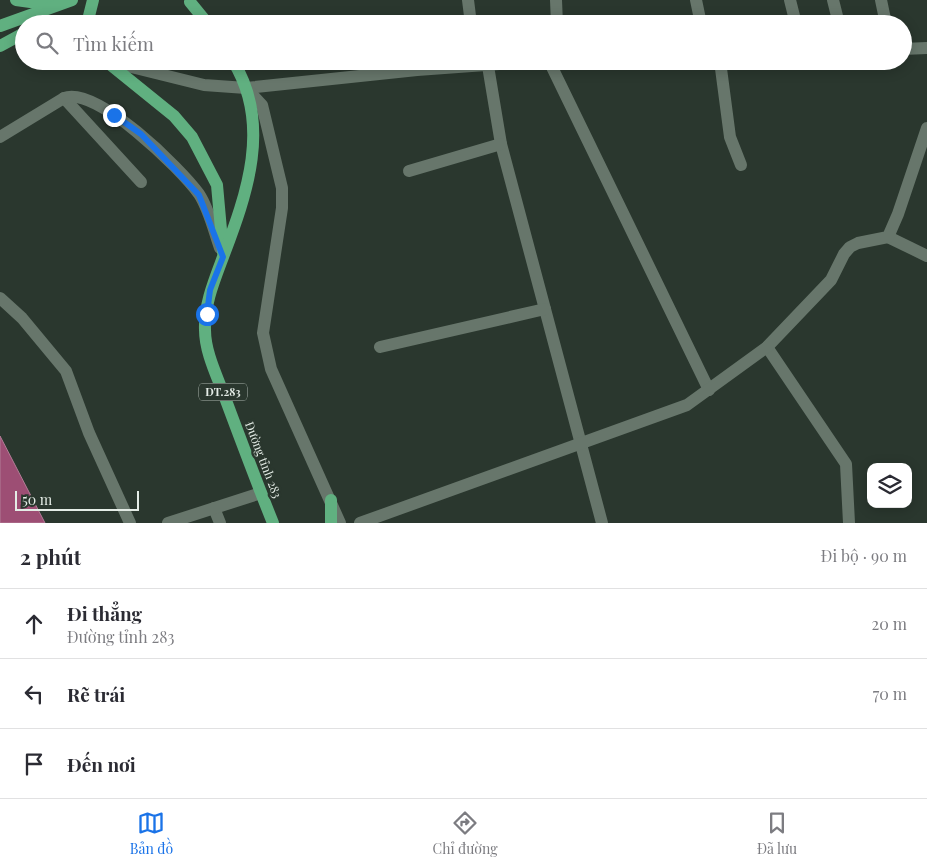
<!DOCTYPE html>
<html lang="vi">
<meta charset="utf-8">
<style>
:root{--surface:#fff;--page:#f2f2f3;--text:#2b2b33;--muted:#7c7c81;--line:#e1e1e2;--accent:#1a73e8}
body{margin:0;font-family:"Playfair Display",serif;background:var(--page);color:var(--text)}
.controls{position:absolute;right:15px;bottom:15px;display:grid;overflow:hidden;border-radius:10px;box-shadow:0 2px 12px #0003}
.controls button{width:45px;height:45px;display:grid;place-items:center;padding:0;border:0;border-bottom:1px solid var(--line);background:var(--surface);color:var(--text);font:25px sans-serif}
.scale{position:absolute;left:15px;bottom:12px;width:124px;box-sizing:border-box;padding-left:5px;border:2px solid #e4ece6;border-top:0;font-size:14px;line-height:18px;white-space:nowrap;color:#e4ece6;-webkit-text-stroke:4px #2a372e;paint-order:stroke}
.stop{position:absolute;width:15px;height:15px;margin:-11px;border:4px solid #1a73e8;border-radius:50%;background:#fff}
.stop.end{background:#1a73e8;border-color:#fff;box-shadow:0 1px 5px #0008}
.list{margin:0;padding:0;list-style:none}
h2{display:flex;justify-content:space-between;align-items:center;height:65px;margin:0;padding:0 20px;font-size:21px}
h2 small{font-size:16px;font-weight:400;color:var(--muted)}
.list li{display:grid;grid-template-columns:32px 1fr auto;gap:15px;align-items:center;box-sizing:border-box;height:70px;padding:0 20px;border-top:1px solid var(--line)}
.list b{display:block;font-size:19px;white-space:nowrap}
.list p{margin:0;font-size:16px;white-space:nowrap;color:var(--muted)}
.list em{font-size:16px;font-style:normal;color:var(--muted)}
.icon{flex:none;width:28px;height:28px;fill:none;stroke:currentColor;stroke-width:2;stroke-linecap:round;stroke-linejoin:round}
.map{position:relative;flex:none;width:927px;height:523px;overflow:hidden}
.search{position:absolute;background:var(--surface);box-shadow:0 2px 12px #0003;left:15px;right:15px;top:15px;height:55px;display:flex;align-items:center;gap:12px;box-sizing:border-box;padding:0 18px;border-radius:28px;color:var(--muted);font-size:19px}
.sheet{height:275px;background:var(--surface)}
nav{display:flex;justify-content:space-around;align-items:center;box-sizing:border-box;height:70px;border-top:1px solid var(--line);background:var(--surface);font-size:14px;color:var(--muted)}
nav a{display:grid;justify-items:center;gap:2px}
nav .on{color:var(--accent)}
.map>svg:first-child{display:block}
.water{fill:#9d4e74;stroke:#b27d96}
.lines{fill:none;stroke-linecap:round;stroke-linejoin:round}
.minor{stroke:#67766b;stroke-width:12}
.major{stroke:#60b080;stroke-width:12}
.route{stroke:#1a73e8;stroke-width:6}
.labels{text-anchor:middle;stroke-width:5;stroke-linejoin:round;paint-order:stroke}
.shield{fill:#2a372e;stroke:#acb6af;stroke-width:1}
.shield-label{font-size:11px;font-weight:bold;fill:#e4ece6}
.street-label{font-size:12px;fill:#e4ece6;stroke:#2a372e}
</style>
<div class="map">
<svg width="927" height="523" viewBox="0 0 927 523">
<rect width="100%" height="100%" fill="#2a372e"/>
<!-- water -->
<path class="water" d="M0,436L45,523H0Z"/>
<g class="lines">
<!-- minor -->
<g class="minor">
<path d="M468,0L471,24"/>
<path d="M556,0L557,24"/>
<path d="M696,0L701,24"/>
<path d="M790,0L796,24"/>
<path d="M833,0L839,24"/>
<path d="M881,0L886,24"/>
<path d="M903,49L927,48"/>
<path d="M107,61L204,85L246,88L417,70L543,61"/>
<path d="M549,61L709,390"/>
<path d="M720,61L730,137L741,165"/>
<path d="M488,66L501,144L602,523"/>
<path d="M246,88L262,105L282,188V208L263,333L271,369L340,523"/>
<path d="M64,98L141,182"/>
<path d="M0,137L64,98C96,85 181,169 199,194C209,209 214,231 220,248"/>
<path d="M409,171L501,144"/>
<path d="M888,237L927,256"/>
<path d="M0,298L22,318L66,371L89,433L130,523"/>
<path d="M380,347L545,309"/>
<path d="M767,347L846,464L849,523"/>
<path d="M214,508L220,523"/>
<path d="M168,523L261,493"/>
<path d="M360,523L687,405L767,347L831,280L844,254L850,247L858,243L888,237L898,214L927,128"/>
</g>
<!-- major -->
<g class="major">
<path d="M16,0L52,5"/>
<path d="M190,2L208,24"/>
<path d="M87,24L93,0"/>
<path d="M0,26L72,0"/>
<path d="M0,46L24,33"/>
<path d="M106,61L174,116L192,137L217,185L223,252"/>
<path d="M233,61C272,124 247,194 223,257C214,281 204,305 205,330C205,352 217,376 224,395C240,438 256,481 273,523"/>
<path d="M331,500V523"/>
</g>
</g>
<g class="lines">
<!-- route -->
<path class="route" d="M114,115L141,134L199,195L223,257L210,290L207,314"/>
</g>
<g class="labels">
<!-- shield labels -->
<rect class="shield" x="199" y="383.5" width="48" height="17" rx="4"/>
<g class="shield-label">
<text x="223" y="396">ĐT.283</text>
</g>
<!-- street labels -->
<g class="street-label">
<text transform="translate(263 460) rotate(69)" y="4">Đường tỉnh 283</text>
</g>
</g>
</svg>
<div class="controls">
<button><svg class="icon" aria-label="layers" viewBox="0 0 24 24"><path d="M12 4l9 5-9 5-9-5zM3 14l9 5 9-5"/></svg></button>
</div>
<div class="scale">50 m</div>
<div class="stop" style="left:207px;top:314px"></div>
<div class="stop end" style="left:114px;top:115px"></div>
<div class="search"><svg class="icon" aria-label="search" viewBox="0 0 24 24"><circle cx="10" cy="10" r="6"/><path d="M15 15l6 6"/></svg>Tìm kiếm</div>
</div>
<section class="sheet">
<h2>2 phút<small>Đi bộ · 90 m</small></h2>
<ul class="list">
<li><svg class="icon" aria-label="ahead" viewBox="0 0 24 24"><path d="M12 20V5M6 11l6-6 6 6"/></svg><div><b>Đi thẳng</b><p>Đường tỉnh 283</p></div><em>20 m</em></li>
<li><svg class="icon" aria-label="left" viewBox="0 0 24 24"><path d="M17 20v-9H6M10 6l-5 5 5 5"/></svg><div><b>Rẽ trái</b></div><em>70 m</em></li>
<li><svg class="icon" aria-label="arrive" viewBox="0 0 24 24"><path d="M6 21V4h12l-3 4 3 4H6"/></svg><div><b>Đến nơi</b></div></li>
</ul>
</section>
<nav>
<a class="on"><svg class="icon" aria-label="map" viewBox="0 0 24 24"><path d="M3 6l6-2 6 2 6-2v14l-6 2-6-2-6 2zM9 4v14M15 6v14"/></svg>Bản đồ</a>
<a><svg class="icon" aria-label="directions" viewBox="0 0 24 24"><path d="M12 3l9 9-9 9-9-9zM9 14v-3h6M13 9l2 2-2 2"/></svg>Chỉ đường</a>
<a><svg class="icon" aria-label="saved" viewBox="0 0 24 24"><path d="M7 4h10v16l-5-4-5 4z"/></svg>Đã lưu</a>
</nav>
